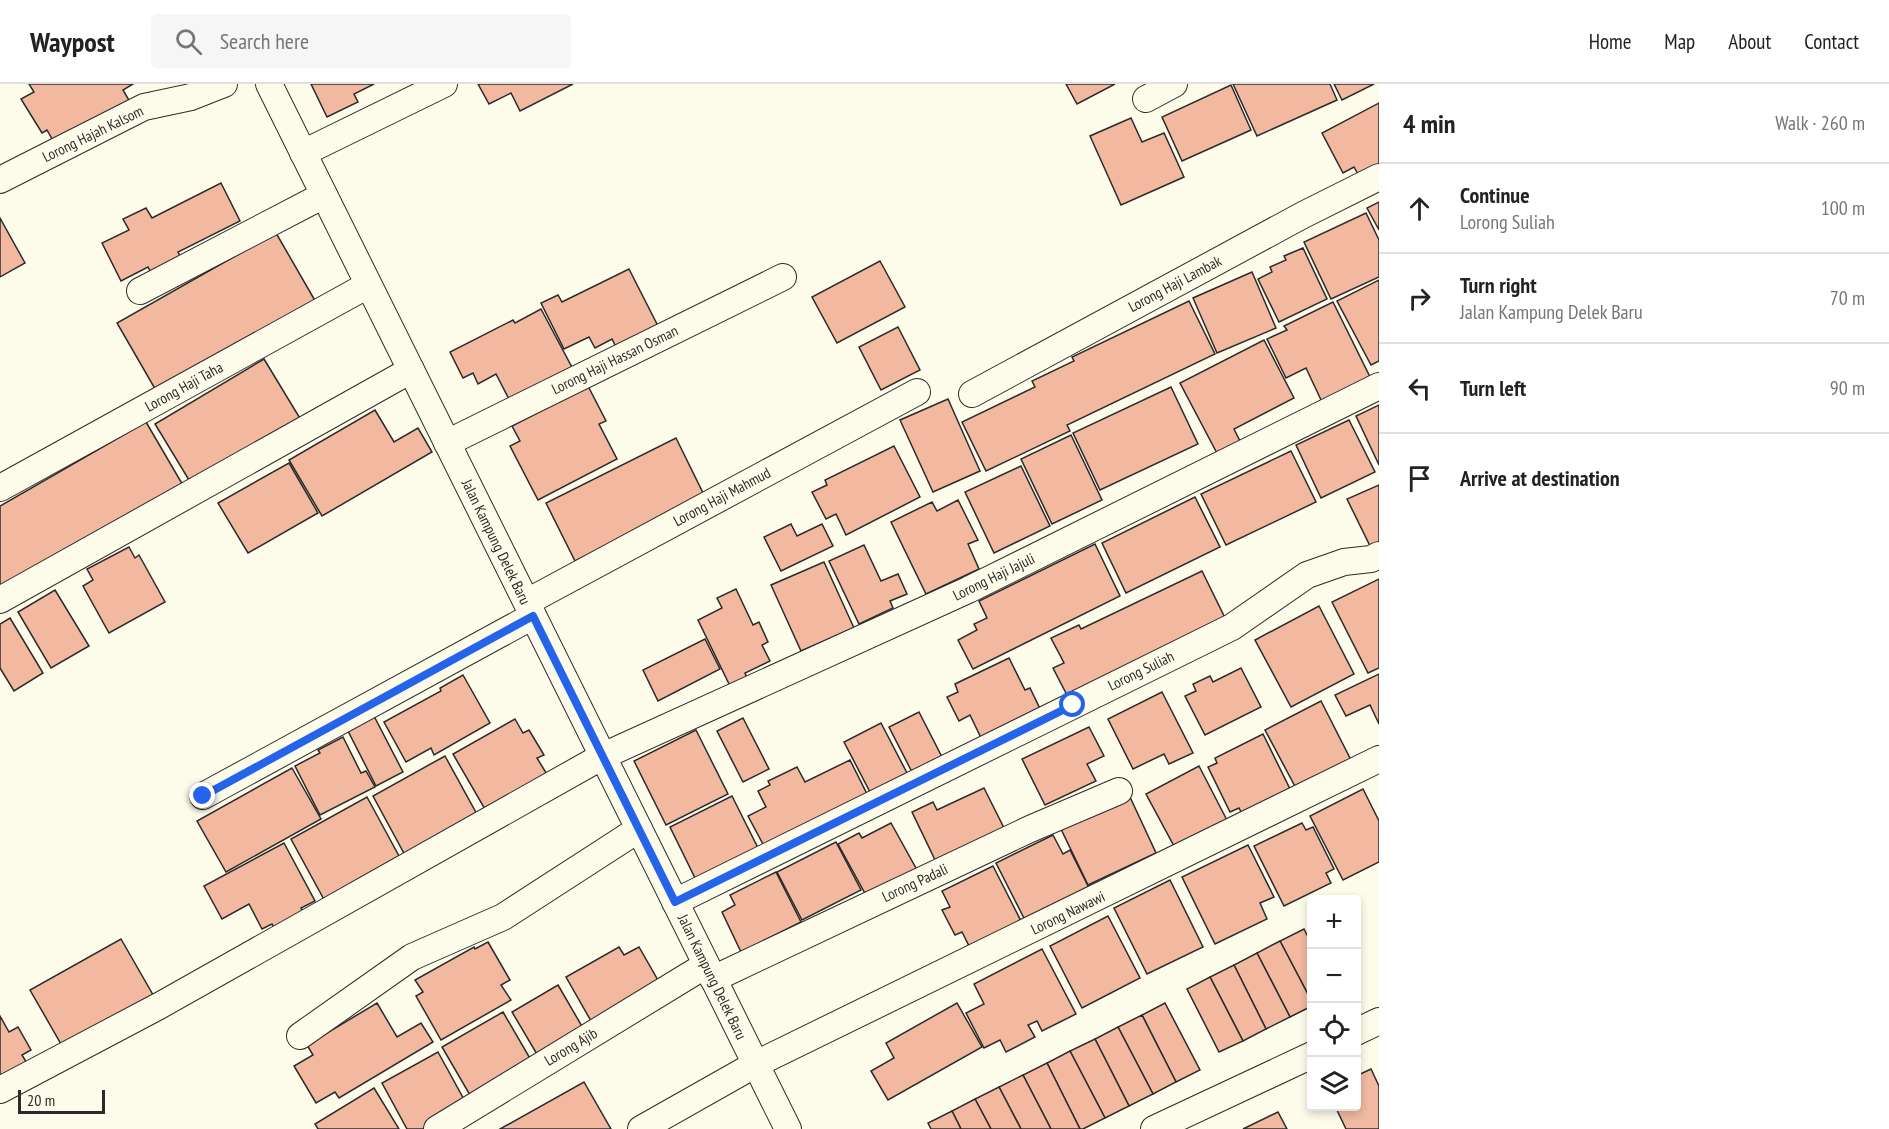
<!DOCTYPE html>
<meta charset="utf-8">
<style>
:root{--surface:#fff;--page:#f6f6f6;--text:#222;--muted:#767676;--line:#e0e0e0}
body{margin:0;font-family:"PT Sans Narrow",sans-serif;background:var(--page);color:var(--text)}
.controls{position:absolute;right:18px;bottom:18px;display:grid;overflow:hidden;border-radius:6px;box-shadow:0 3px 9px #0003}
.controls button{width:54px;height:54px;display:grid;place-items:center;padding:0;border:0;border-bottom:2px solid var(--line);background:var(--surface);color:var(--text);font:30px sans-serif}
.scale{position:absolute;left:18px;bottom:15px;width:87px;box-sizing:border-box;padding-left:6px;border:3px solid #2b2b2b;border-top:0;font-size:16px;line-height:21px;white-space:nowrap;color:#2b2b2b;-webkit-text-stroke:4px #fdfbea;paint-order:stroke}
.stop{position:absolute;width:18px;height:18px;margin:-14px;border:4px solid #2563eb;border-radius:50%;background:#fff}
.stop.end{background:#2563eb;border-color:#fff;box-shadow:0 2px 6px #0008}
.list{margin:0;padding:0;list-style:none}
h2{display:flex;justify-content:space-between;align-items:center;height:78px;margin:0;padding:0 24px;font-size:26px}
h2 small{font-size:20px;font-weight:400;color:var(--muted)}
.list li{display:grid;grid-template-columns:39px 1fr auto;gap:18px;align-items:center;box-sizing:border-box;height:90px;padding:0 24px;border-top:2px solid var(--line)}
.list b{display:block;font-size:22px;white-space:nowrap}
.list p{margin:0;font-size:20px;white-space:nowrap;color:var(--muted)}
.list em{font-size:20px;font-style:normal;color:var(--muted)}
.icon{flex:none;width:33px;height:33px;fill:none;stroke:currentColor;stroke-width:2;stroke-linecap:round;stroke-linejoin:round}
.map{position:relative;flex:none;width:1379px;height:1045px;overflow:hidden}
header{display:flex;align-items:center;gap:36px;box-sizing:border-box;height:84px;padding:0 30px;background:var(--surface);border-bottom:2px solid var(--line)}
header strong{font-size:28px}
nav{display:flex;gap:33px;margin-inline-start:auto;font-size:21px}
.search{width:420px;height:54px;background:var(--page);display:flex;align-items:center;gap:15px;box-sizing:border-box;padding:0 21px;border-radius:6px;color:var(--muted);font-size:22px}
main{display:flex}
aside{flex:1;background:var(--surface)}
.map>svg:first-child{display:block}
.building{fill:#f2b8a0;stroke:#2b2b2b;stroke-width:1.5}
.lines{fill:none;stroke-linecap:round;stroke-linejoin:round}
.street-casing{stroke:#2b2b2b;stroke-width:28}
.street{stroke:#fdfbea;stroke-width:26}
.route{stroke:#2563eb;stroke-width:8}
.labels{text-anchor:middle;stroke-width:4.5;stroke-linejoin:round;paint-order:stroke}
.street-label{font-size:15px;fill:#2b2b2b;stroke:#fdfbea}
</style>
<header>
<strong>Waypost</strong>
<div class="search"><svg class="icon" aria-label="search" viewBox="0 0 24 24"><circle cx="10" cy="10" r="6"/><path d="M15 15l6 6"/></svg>Search here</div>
<nav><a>Home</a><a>Map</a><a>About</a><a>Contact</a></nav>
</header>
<main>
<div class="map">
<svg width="1379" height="1045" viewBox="0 0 1379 1045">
<rect width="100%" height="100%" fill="#fdfbea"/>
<!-- building -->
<g class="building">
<path d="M29,0H133L123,6L130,18L56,62L47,46L42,49L21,15L34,8Z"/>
<path d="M311,0H374L354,10L358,18L327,33Z"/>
<path d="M478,0H573L520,27L511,9L489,20Z"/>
<path d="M1066,0H1115L1077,20Z"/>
<path d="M1233,0H1330L1337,16L1257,52Z"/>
<path d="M1334,0H1374L1342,16Z"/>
<path d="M1231,1L1251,46L1182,77L1162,33Z"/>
<path d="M1379,19V90L1363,99L1354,83L1343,89L1322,49Z"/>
<path d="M1131,34L1142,58L1164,49L1184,93L1121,121L1090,52Z"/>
<path d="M221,99L240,137L178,168L184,180L154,195L148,183L121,197L102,159L129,146L123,135L146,124L152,134Z"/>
<path d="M1379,118V146L1367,124Z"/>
<path d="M1366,129L1379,156V193L1331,215L1304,158Z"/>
<path d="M0,134L25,179L0,193Z"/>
<path d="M276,149L317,220L158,310L117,239Z"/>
<path d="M1303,164L1327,215L1279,238L1258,195L1272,188L1270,183L1286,176L1284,172Z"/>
<path d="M880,177L905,223L837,259L812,213Z"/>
<path d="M629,185L660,246L618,267L612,255L595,264L589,253L564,265L541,219L558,211L562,218Z"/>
<path d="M1252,188L1276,244L1217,269L1193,214Z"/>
<path d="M1379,196V277L1371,281L1337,217Z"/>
<path d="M1189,217L1215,270L1067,341L1070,347L986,387L962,338L1035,303L1032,297L1074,277L1072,273Z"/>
<path d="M1333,218L1371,295L1322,318L1306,284L1286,294L1267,255L1287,246L1284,242Z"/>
<path d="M541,225L575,289L512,321L496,290L478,300L473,289L463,294L450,268L513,236L515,239Z"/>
<path d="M898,243L920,286L881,306L859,263Z"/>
<path d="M1264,256L1294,314L1234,345L1242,361L1219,373L1180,299Z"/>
<path d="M264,275L301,336L192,401L155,340Z"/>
<path d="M588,302L606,337L599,340L617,375L538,416L510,362L520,357L512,342Z"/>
<path d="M1171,303L1198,360L1100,406L1073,349Z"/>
<path d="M948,315L980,387L933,408L900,336Z"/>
<path d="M1379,321V381L1356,332Z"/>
<path d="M375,326L394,358L418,344L432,368L322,432L289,376Z"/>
<path d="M1349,336L1375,388L1321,414L1296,361Z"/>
<path d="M146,338L184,403L0,508V422Z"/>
<path d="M1071,351L1102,416L1052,440L1021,375Z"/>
<path d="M676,354L705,413L575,477L546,419Z"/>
<path d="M894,362L920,413L846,451L836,430L826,435L812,408L827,401L825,396Z"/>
<path d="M1291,367L1316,418L1226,461L1201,410Z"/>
<path d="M289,379L318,429L248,469L218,419Z"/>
<path d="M1021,382L1050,442L994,469L965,408Z"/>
<path d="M1379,401V463L1372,466L1347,415Z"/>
<path d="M1195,413L1220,463L1126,509L1102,459Z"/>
<path d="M958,416L978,456L968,460L979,485L926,510L891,438L932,418L937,427Z"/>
<path d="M791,440L797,452L822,440L833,462L781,487L764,453Z"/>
<path d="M1095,460L1120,512L973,585L958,556L977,546L974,540L987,534L979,517Z"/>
<path d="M864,461L881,497L898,490L907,510L890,517L893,524L859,540L829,477Z"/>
<path d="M129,463L135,474L139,471L165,518L109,549L83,502L93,496L87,485Z"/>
<path d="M824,478L854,544L801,567L771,501Z"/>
<path d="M1202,487L1226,536L1068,613L1053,584L1064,579L1051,554L1079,541L1081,545Z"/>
<path d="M1379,495V584L1368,589L1332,518Z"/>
<path d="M736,505L753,541L759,538L768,558L762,561L770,577L745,589L747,594L730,602L698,536L722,524L717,514Z"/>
<path d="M55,506L89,562L51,584L18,528Z"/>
<path d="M1319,522L1354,590L1291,623L1255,556Z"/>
<path d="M10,534L43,589L14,607L0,584V540Z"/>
<path d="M705,555L720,585L658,617L643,586Z"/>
<path d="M1009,574L1025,606L1030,604L1042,629L983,658L970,631L959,637L947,613L958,608L955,600Z"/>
<path d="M1241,584L1261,623L1205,651L1185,612L1196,607L1193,600L1210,592L1213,598Z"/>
<path d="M1379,590V640L1370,621L1346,632L1335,611Z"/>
<path d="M463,591L490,639L434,671L431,664L406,678L384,638L441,607L440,604Z"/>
<path d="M1162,608L1193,669L1169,680L1164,670L1133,685L1108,635Z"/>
<path d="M1321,617L1353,680L1298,708L1265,646Z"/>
<path d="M919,628L944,677L914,692L889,643Z"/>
<path d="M374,632L403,688L376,702L347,645Z"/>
<path d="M743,634L769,685L743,698L717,647Z"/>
<path d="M515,635L523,649L529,646L544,671L537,674L548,692L486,727L453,670Z"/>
<path d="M881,639L907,689L870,708L844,658Z"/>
<path d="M1089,643L1104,672L1087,680L1096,697L1045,721L1022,675Z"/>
<path d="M696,646L728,710L666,741L634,677Z"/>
<path d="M1263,650L1291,707L1242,730L1239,724L1230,728L1208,683L1217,679L1215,674Z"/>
<path d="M343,653L361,689L366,687L375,703L320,731L295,682L320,669L318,666Z"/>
<path d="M445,672L479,734L406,773L373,712Z"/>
<path d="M850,676L867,710L764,762L748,732L766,723L758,707L770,701L768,697L797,683L805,698Z"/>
<path d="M1199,682L1230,742L1174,762L1146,710Z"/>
<path d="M292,684L321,735L226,788L197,737Z"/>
<path d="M984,704L1006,748L937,780L912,728L933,718L937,726Z"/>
<path d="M1363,705L1379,737V778L1343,796L1310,732Z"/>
<path d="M732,712L760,768L697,798L670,743Z"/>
<path d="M367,713L399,772L351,799L355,805L327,821L291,755Z"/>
<path d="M1130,713L1156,769L1088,801L1061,745Z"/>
<path d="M891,739L917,786L867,813L838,760L859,749L862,754Z"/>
<path d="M1302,739L1306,746L1313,743L1334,785L1326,789L1331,799L1284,822L1254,762Z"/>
<path d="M1053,751L1063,770L1070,766L1092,810L1028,842L996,779Z"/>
<path d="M836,758L861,806L802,836L777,788Z"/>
<path d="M284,759L315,817L301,824L306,833L277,849L272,840L262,845L249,820L222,835L204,802Z"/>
<path d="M1248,761L1274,813L1260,819L1267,835L1215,860L1182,793Z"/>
<path d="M993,782L1024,843L972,868L962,848L955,851L942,826L950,823L942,807Z"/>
<path d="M776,788L801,838L741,868L722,828L735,821L730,811Z"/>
<path d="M1170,796L1203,863L1147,890L1114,824Z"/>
<path d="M1108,832L1140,894L1082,924L1050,862Z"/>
<path d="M1304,845L1312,861V918L1280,857Z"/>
<path d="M121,855L156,916L65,967L30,906Z"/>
<path d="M1280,857L1312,918V922L1290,933L1257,869Z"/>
<path d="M488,858L510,896L501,901L511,916L441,956L416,912L423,908L415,896L474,863L475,865Z"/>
<path d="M619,863L624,871L639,863L663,905L595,944L566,893Z"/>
<path d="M1042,865L1076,930L1042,947L1037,937L1028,941L1035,953L1006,968L1000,956L984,964L966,929L984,920L974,900Z"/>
<path d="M1257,869L1290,933L1266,945L1234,881Z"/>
<path d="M1234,881L1266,945L1243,957L1210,893Z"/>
<path d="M1210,893L1243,957L1219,968L1187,905Z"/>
<path d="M558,901L587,951L541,977L512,928Z"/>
<path d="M377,919L397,953L421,939L433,958L339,1014L335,1008L316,1019L294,982L313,971L307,961Z"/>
<path d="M957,919L982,963L888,1016L871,987L894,974L886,959Z"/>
<path d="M1165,919L1200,986L1176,998L1142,931Z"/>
<path d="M503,928L535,983L474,1018L442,963Z"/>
<path d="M1142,931L1176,998L1153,1010L1118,943Z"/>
<path d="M0,932L9,948L18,943L31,966L22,971L31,986L0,1004Z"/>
<path d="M1118,943L1153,1010L1129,1022L1095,955Z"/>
<path d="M1095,955L1129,1022L1105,1034L1070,967Z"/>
<path d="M1070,967L1105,1034L1083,1045H1080L1047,979Z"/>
<path d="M438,968L467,1021L423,1045H407L382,999Z"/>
<path d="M1047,979L1080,1045H1051L1023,991Z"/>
<path d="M1371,985L1379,1002V1045H1346L1335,1022H1356V992Z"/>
<path d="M1023,991L1051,1045H1021L999,1003Z"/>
<path d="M584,998L611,1045H500Z"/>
<path d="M999,1003L1021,1045H991L975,1015Z"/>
<path d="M374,1004L399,1045H318L315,1040Z"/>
<path d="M975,1015L991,1045H961L952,1027Z"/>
<path d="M952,1027L961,1045H931L928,1039Z"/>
<path d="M1278,1028L1287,1045H1243Z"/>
</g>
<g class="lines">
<defs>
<g id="street">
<path d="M269,0L788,1045"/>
<path d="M1146,15L1174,0"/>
<path d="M303,69L444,0"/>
<path d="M0,96L144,23L191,13L224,0"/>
<path d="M140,207L324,111"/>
<path d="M972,310L1303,131L1379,93"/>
<path d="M447,359L783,193"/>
<path d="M0,404L368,201"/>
<path d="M0,516L411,286"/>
<path d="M527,518L917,308"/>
<path d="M203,712L533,532"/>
<path d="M675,818L1232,543L1307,491L1344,478L1371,475L1379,471"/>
<path d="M713,895L1030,745L1119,707"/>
<path d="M1356,948L1379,937"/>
<path d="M300,952L412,873L503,833L639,745"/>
<path d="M0,1006L159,922L603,672L968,506L1379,302"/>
<path d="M437,1045L706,881"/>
<path d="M641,1045L756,980L1379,675"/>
<path d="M1154,1045L1312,971"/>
</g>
</defs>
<!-- street casing -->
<use href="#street" class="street-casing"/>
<!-- street -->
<use href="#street" class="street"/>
</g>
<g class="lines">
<!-- route -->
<path class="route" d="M203,712L533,532L675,818L1073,621"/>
</g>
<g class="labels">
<!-- street labels -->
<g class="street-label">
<text transform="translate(93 50) rotate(-26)" y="5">Lorong Hajah Kalsom</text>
<text transform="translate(1175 200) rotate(-28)" y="5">Lorong Haji Lambak</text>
<text transform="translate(615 276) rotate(-26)" y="5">Lorong Haji Hassan Osman</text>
<text transform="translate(184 303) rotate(-29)" y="5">Lorong Haji Taha</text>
<text transform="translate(722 413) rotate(-28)" y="5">Lorong Haji Mahmud</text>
<text transform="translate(496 458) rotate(64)" y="5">Jalan Kampung Delek Baru</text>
<text transform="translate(994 493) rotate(-26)" y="5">Lorong Haji Jajuli</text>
<text transform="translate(1141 587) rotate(-26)" y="5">Lorong Suliah</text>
<text transform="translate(915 799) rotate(-25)" y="5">Lorong Padali</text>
<text transform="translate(1068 829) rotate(-26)" y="5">Lorong Nawawi</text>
<text transform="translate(712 893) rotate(64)" y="5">Jalan Kampung Delek Baru</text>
<text transform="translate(571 963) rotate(-31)" y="5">Lorong Ajib</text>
</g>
</g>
</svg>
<div class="controls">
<button>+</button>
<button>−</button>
<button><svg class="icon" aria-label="locate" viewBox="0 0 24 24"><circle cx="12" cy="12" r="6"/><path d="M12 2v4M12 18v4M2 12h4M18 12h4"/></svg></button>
<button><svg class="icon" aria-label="layers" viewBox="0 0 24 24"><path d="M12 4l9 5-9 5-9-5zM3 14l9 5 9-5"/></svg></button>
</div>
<div class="scale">20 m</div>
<div class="stop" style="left:1073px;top:621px"></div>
<div class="stop end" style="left:203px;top:712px"></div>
</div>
<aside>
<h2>4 min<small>Walk · 260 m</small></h2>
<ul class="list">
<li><svg class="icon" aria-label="ahead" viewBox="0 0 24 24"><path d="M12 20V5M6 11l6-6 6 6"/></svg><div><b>Continue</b><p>Lorong Suliah</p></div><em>100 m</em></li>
<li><svg class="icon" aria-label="right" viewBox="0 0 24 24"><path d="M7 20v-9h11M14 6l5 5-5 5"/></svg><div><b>Turn right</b><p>Jalan Kampung Delek Baru</p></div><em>70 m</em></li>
<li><svg class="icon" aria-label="left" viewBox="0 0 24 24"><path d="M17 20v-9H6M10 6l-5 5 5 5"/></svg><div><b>Turn left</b></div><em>90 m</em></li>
<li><svg class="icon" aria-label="arrive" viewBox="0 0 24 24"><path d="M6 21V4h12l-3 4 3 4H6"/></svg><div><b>Arrive at destination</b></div></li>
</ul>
</aside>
</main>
